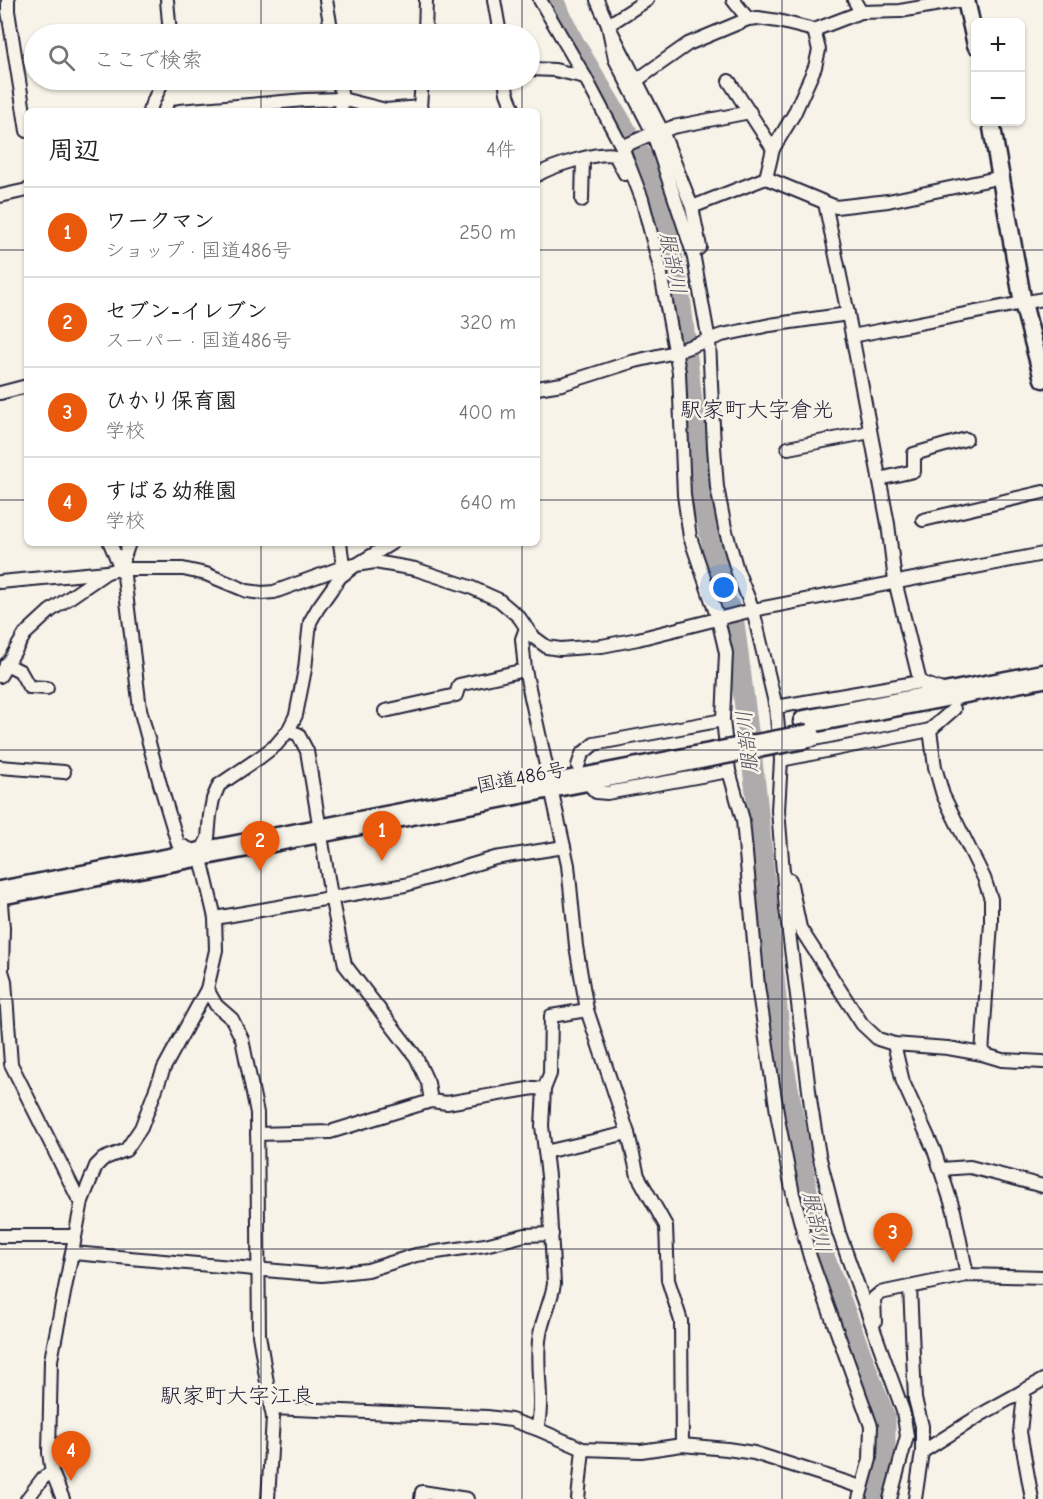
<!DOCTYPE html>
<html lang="ja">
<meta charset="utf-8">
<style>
:root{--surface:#fff;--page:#f2f2f2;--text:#222;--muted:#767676;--line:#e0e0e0;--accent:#ea580c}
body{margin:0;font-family:"Comic Neue","Klee One",sans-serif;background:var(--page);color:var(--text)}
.controls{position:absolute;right:18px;top:18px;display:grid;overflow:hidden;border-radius:9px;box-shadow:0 2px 4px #0004}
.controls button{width:54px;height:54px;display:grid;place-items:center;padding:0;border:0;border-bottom:2px solid var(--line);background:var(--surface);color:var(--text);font:30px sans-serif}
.you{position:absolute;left:724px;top:588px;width:21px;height:21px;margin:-15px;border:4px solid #fff;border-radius:50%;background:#1a73e8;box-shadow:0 0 0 9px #1a73e833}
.badge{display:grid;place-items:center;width:39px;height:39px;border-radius:50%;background:var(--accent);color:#fff;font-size:20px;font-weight:700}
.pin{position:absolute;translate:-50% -50px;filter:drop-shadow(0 2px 3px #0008)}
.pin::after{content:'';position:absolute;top:32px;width:21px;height:18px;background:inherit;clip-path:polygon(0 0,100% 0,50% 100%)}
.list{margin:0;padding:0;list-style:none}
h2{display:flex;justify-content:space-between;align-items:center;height:78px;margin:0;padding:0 24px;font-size:26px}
h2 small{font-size:20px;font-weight:400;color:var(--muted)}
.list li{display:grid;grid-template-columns:39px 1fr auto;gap:18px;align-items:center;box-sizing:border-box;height:90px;padding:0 24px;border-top:2px solid var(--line)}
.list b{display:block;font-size:22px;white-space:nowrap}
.list p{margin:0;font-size:20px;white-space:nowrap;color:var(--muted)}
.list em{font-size:20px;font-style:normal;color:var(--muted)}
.icon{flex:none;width:33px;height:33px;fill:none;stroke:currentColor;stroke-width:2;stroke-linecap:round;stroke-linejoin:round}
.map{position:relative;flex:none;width:1043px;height:1499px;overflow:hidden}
.search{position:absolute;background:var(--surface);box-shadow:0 2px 4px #0004;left:24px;top:24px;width:516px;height:66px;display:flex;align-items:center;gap:15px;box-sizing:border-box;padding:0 21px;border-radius:33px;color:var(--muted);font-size:22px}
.panel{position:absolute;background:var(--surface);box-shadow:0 2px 4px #0004;left:24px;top:108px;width:516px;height:438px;border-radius:9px}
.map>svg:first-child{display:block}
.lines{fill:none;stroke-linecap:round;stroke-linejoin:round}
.river{stroke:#aeabad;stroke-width:21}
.street-casing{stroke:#22223b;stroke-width:16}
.secondary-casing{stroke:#22223b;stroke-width:21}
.highway-casing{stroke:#22223b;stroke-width:27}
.street{stroke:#f7f3e8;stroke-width:12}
.secondary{stroke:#f7f3e8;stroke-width:16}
.highway{stroke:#f7f3e8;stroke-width:22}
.highway-bridge-casing{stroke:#22223b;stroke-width:27;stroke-linecap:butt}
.highway-bridge{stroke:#f7f3e8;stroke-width:22}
.grid{fill:none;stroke:#22223b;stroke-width:1.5;stroke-opacity:0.55}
.labels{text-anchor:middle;stroke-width:5;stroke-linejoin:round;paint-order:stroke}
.street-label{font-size:20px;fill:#22223b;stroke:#f7f3e8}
.water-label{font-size:21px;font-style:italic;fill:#535263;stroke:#f7f3e8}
.quarter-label{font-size:22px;fill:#22223b;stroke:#f7f3e8}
</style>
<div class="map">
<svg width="1043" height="1499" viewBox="0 0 1043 1499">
<rect width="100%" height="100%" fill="#f7f3e8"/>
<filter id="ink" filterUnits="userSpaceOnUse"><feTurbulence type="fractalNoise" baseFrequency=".0167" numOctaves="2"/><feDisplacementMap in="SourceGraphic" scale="12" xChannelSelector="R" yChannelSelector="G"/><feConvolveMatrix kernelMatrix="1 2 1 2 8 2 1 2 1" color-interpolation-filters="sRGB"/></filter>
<g filter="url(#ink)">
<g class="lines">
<!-- river -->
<path class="river" d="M553,0L573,41L646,164L665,220L680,296L704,508L720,579L725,599L733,615L756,792L781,1050L810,1207L819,1243L885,1418V1457L871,1499"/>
<defs>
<g id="street">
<path d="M8,0V11L27,131"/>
<path d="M167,0L170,34"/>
<path d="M326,0L332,34"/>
<path d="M494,0L500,34"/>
<path d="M540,0L585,77L622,147L642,199L659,264L679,372L684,495L690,537L718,619L726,653L723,720L729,771L743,820L758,986L778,1119L793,1194L810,1257L871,1426L870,1459L859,1499"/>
<path d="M597,0L608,25L615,59L653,133L693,253L709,341L714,447L717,487L725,528L737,570L753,610L776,707L781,760L778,810L786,909L811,1106L819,1155L839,1233L903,1411L907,1436L890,1499"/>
<path d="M647,0L608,25L662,131L692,207L700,247L693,253"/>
<path d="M733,0L748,19"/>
<path d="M854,0L861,12"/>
<path d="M425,34L426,0"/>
<path d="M530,69L555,70L585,77"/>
<path d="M339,80L342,99L341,111"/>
<path d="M505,80L507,93L514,111"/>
<path d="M637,80L688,44L748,19L758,18L778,21L814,30L861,12L900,11L963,0"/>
<path d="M729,81L773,149"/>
<path d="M149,111L163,80"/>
<path d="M179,111L305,100L342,99L386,110L420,107"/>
<path d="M422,111L420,107L422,80"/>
<path d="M662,131L673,127L750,112"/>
<path d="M622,147L653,133"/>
<path d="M537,175C552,166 599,151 615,155L625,174"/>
<path d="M766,178L773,149L794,114L815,67L819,50L814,30"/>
<path d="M0,196L27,190"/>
<path d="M582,200L583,159"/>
<path d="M825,203L848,314L888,524L895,581L920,682L945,691"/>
<path d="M692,207L766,178L836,207L888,201L1002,177"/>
<path d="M852,336L1043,299"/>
<path d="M537,388L562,384L631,362L675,352L722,335L770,325L848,314"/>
<path d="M0,393L27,386"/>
<path d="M788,448L870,432"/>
<path d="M879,479L914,471V454L966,439"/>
<path d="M923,520L1043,492"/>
<path d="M110,543L124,576L140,709L160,784L178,844L200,854L215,918L216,950L207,989L216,1005L232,1019L242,1039L257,1113L259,1335L273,1418L268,1499"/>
<path d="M340,543L344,572"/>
<path d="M120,569L129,543"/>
<path d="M0,582L107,572L120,569H183L206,574L247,591L262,593L274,592L343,567L375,562L415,569L470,587L499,600L519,617L532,636L547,647L560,649L602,646L638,639L753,610L1043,554"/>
<path d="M526,628L522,639L525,670L568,865L576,946L587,1010L628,1133L638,1176L666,1226L668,1280L681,1321L682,1445"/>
<path d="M6,664L20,671L29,687L47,688"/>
<path d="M0,676L25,634L50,611L107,572"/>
<path d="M776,707L920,682"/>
<path d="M954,709L930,730L935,767L943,795L984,878L991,899V923L982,1054"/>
<path d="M385,711L456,695L459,685L525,670"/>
<path d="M288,731L298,734L307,751L331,896L345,965L416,1057L428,1083L431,1101"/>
<path d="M781,760L930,730"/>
<path d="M578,766L582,754L594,744L723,720"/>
<path d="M0,767L64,772"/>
<path d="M585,780L596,792L607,793L729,771"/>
<path d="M200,854L208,838L210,815L213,799L219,785L259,758L276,745L288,731L296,715L305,669L310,622L318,608L340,577L356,565L392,543"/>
<path d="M790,880L800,928L862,1024L878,1039L894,1044L948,1048L982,1054L1002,1060L1043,1062"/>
<path d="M0,891L3,928L2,971L5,981L11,1064L78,1198L82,1201"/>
<path d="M215,918L405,885L495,858L564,847"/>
<path d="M894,1044L903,1082L934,1150L954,1211L967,1275"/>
<path d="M257,1134L330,1132L431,1101L447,1103L534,1088L544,1089"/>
<path d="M545,1152L628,1133"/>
<path d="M941,1169L970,1167L1043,1186"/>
<path d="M0,1236H75"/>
<path d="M73,1253L322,1275L368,1270L416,1255L485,1245L525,1235L552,1234"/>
<path d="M910,1287L915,1399L922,1426V1452L915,1499"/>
<path d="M875,1322L874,1298L880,1293L967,1275L1043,1277"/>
<path d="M1023,1391L1024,1395L1020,1432L1032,1499"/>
<path d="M271,1408L487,1417L511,1420L537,1429L583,1449L641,1451L682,1445L727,1449L754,1453L855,1485"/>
<path d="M537,1429C545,1398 534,1365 540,1334C543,1317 551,1302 554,1284L548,1176L542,1126L544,1089L550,1074L551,1016L587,1010"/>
<path d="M922,1452L982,1414L1043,1380"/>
<path d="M27,1499L43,1478L52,1472"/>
<path d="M63,1499L52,1472L49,1453L51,1360L82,1201L96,1166L103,1159L126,1150L141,1128L164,1068L207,989"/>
<path d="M421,1499L422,1492L467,1499"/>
<path d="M578,1499L583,1449"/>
</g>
<g id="secondary">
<path d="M966,0L976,45"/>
<path d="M991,122L1023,303L1043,379"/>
</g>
<g id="highway">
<path d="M805,722L1043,676"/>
<path d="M0,893L700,757"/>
</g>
</defs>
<!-- street casing -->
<use href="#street" class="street-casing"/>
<!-- secondary casing -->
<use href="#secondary" class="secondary-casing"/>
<!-- highway casing -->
<use href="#highway" class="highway-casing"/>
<!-- street -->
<use href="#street" class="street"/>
<!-- secondary -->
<use href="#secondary" class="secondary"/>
<!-- highway -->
<use href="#highway" class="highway"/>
<defs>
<path id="highway-bridge" d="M700,757L809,736"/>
</defs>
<!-- highway-bridge casing -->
<use href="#highway-bridge" class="highway-bridge-casing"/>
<!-- highway-bridge -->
<use href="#highway-bridge" class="highway-bridge"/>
</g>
</g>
<!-- grid -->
<path class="grid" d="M261,0V34M522,0V34M782,0V1499M261,80V111M522,80V111M0,250H27M537,250H1043M0,500H27M537,500H1043M261,543V1499M522,543V1499M0,750H1043M0,999H1043M0,1249H1043"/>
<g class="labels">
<!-- street labels -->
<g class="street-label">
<text transform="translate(521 777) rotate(-11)" y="7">国道486号</text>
</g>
<!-- water labels -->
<g class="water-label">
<text transform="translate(673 263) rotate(79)" y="7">服部川</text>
<text transform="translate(747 742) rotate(-96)" y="7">服部川</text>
<text transform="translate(817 1222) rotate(77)" y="7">服部川</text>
</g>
<!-- quarter labels -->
<g class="quarter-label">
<text x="757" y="417">駅家町大字倉光</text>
<text x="237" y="1403">駅家町大字江良</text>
</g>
</g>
</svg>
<div class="controls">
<button>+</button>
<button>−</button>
</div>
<div class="you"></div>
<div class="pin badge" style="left:382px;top:861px">1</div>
<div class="pin badge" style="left:260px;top:871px">2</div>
<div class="pin badge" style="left:893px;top:1263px">3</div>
<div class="pin badge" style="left:71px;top:1481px">4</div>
<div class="search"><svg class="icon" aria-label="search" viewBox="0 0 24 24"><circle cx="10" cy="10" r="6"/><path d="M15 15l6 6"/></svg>ここで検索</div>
<section class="panel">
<h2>周辺<small>4件</small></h2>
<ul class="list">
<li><span class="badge">1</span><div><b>ワークマン</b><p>ショップ · 国道486号</p></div><em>250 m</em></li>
<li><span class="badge">2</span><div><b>セブン-イレブン</b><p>スーパー · 国道486号</p></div><em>320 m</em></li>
<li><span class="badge">3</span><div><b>ひかり保育園</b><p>学校</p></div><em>400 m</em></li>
<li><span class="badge">4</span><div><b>すばる幼稚園</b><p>学校</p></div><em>640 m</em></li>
</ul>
</section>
</div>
